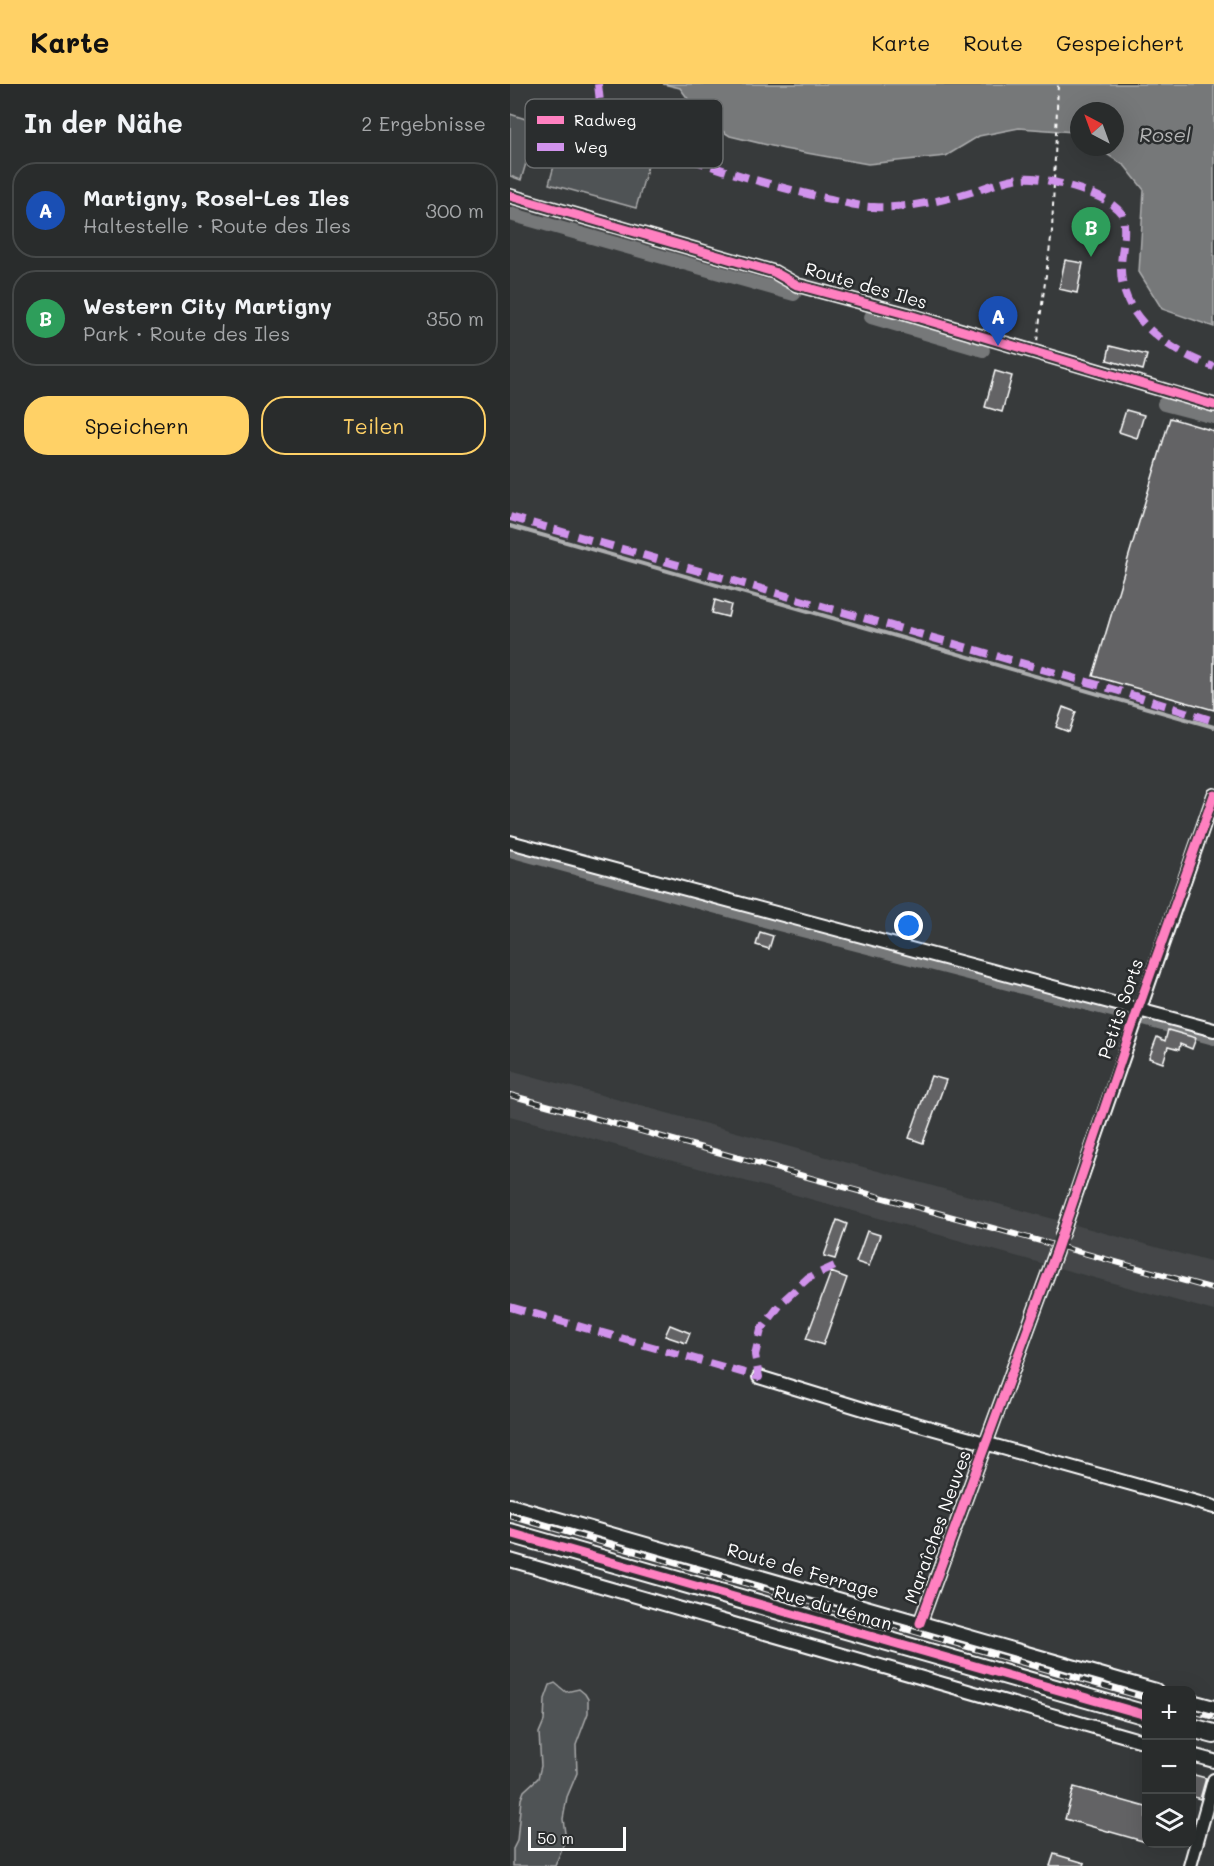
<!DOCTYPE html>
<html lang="de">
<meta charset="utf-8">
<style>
:root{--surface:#292c2c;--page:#313434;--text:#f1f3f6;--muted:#a5a7a9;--line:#454848;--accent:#ffd166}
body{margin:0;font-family:Mali,sans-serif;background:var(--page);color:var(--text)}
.controls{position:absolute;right:18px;bottom:18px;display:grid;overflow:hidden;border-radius:12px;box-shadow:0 6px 24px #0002}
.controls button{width:54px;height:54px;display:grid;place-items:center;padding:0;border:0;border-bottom:2px solid var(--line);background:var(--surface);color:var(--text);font:30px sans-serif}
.compass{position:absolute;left:560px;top:18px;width:54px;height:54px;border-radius:50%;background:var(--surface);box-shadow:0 6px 24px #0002;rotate:319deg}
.scale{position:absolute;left:18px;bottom:15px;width:98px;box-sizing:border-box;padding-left:6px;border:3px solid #fff;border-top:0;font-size:16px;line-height:21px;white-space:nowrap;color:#fff;-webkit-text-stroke:4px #2a2d2e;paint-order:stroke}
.you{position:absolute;left:399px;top:842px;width:21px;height:21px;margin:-15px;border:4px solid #fff;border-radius:50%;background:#1a73e8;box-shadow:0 0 0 9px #1a73e833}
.badge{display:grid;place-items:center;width:39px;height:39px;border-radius:50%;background:var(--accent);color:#fff;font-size:20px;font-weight:700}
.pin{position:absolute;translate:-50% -50px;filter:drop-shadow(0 2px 3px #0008)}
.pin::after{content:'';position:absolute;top:32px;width:21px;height:18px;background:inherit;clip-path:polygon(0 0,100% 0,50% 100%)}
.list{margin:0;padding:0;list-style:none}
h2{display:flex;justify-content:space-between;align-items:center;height:78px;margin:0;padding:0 24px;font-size:26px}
h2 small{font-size:20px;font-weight:400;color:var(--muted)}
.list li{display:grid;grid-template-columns:39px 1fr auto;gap:18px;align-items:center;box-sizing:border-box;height:96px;margin:0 12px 12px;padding:0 12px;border:2px solid var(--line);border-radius:24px}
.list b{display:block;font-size:22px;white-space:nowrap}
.list p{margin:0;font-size:20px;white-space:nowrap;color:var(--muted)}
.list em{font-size:20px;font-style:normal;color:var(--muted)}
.actions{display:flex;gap:12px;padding:18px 24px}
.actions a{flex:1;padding:14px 0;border:2px solid var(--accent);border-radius:24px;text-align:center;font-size:21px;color:var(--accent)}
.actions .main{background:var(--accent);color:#111}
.icon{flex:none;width:33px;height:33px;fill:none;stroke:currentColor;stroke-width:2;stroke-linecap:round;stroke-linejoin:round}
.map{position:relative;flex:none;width:704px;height:1782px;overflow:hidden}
header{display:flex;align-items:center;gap:36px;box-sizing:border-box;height:84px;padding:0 30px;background:var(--accent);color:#111}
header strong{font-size:28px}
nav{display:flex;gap:33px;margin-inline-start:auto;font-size:21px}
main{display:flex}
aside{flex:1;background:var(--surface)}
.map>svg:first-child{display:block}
.built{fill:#444748}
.green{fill:#505354;stroke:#a8a9aa;stroke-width:1.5}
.water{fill:#767879;stroke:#adaeaf;stroke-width:1.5}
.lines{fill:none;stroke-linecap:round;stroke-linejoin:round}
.stream{stroke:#adaeaf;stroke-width:4}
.canal{stroke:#767879;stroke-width:14}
.building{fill:#636465;stroke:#fff;stroke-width:1.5}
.minor-tunnel{stroke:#4b4e4f;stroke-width:12;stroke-dasharray:12 6;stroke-linecap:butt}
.minor-casing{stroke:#fff;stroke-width:16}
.primary-casing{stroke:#fff;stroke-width:22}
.path{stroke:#fff;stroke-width:2;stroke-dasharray:4.5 4.5;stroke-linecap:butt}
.minor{stroke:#2a2d2e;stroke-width:12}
.primary{stroke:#2a2d2e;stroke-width:18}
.rail-casing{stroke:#fff;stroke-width:6}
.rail{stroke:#2a2d2e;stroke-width:4;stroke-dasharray:11;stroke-linecap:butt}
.quiet{stroke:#d193ec;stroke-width:8;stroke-dasharray:15 8;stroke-linecap:butt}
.cycleway-casing{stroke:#2a2d2e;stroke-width:13}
.cycleway{stroke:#ff80c0;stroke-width:9}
.labels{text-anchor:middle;stroke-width:5;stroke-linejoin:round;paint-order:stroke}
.street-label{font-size:18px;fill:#fff;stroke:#2a2d2e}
.water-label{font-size:20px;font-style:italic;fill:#b4b5b5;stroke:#2a2d2e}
.key{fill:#2a2d2e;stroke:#6a6c6d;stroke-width:1.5}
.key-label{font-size:16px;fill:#fff}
</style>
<header>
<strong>Karte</strong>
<nav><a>Karte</a><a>Route</a><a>Gespeichert</a></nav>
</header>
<main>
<aside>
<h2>In der Nähe<small>2 Ergebnisse</small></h2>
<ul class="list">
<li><span class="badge" style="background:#1a4fb4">A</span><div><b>Martigny, Rosel-Les Iles</b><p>Haltestelle · Route des Iles</p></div><em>300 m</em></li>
<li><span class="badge" style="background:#2e9e5b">B</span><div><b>Western City Martigny</b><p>Park · Route des Iles</p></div><em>350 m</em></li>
</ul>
<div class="actions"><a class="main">Speichern</a><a>Teilen</a></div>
</aside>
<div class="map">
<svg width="704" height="1782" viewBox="0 0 704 1782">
<rect width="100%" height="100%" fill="#373a3b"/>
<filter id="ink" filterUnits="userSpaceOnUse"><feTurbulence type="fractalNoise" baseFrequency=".0167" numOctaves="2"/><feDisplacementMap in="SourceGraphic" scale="12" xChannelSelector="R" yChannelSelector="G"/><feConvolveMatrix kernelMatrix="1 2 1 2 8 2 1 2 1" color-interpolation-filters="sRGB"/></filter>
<g filter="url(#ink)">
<!-- built -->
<path class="built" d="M0,986L704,1179V1227L0,1032Z"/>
<!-- green -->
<g class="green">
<path d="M0,30L28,39L11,96L0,92Z"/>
<path d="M58,31L145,56L126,124L39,100Z"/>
<path d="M45,1599L56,1608L69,1605L75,1610L78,1615V1629L66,1661L67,1689L57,1713L53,1735L55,1749L53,1762L45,1782H3V1765L7,1757L11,1715L14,1707L28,1694L31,1682L29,1649L34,1637L35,1615L40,1601Z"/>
</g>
<!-- water -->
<path class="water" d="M153,0H704V243L652,225L629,188L634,106L615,82L586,63H605V27H569V51L564,48L509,44L469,52L436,72L358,80L274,65L220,52L192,34L170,4Z"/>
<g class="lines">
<!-- stream -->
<path class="stream" d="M0,442L704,643"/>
<!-- canal -->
<g class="canal">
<path d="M0,130L284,210"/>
<path d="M361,233L473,266"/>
<path d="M654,320L704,333"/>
<path d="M0,766L269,840L621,931"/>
<path d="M630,934L704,954"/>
</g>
</g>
<!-- building -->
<g class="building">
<path d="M555,176L573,179L567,209L549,205Z"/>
<path d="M600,262L637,271L633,286L597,276Z"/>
<path d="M485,287L502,292L492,328L475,323Z"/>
<path d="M616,326L634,331L627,354L609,348Z"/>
<path d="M660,334L704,347V626L583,592Z"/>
<path d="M205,516L221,521L218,533L202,529Z"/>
<path d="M553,623L566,628L559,648L546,643Z"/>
<path d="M250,848L263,852L259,865L246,861Z"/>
<path d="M658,946L686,954L682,965L670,960L669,966L658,963L653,979L639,974L647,953L655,957Z"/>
<path d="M421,992L436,996L413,1059L399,1054Z"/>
<path d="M327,1136L337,1140L325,1175L314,1172Z"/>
<path d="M357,1147L370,1151L359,1182L346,1178Z"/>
<path d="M321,1188L337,1194L313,1261L296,1255Z"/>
<path d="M160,1241L180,1249L176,1259L155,1252Z"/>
<path d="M681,1690L696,1694L690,1715L681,1712Z"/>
<path d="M564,1703L636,1723V1758L555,1735Z"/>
<path d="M544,1770L575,1779L574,1782H540Z"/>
</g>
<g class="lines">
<!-- minor-tunnel -->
<path class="minor-tunnel" d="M546,1168L552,1150"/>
<defs>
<g id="minor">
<path d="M0,112L264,188L287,201L396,230L704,321"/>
<path d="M0,758L704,946"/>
<path d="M552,1150L704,711"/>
<path d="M249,1293L360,1327L704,1423"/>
<path d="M0,1421L646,1606"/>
<path d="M0,1476L636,1658"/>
<path d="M410,1539L546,1168"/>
<path d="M682,1617L704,1623"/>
<path d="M682,1671L704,1677"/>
<path d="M680,1782L704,1696"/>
</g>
<g id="primary">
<path d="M0,1449L636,1631"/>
<path d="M682,1644L704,1650"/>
</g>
</defs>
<!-- minor casing -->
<use href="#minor" class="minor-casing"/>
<!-- primary casing -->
<use href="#primary" class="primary-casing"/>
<!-- path -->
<path class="path" d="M527,257L542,147L548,0"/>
<!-- minor -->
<use href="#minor" class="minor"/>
<!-- primary -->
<use href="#primary" class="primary"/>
<defs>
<g id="rail">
<path d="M0,1011L704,1205"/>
<path d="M0,1432L636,1614"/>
<path d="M682,1627L704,1633"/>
</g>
</defs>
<!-- rail casing -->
<use href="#rail" class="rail-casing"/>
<!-- rail -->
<use href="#rail" class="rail"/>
<!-- quiet -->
<g class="quiet">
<path d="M88,0L91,27L95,36L153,52L157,54L158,67C210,86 261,102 315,114C331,117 348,123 364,123C398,125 435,116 467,106C482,102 496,95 511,94C529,92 547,99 565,104C581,109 601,116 612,130C617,146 612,164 611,181C609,234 659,267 704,283"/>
<path d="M0,433L609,607L704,637"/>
<path d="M0,1223L249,1293L245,1271L251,1246L272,1218L298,1194L325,1182"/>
</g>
<defs>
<g id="cycleway">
<path d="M0,112L264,188L287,201L396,230L704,321"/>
<path d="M0,1449L636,1631"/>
<path d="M410,1539L546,1168L628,925L704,711"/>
</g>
</defs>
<!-- cycleway casing -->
<use href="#cycleway" class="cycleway-casing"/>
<!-- cycleway -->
<use href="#cycleway" class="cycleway"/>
</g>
</g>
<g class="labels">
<!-- street labels -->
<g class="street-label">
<text transform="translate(356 202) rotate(16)" y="6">Route des Iles</text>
<text transform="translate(611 925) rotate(-71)" y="6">Petits Sorts</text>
<text transform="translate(428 1443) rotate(-70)" y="6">Maraîches Neuves</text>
<text transform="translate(293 1487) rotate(16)" y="6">Route de Ferrage</text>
<text transform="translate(323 1524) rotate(16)" y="6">Rue du Léman</text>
</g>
<!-- water labels -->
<g class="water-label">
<text x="655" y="58">Rosel</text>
</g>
</g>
<!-- legend -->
<rect x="15" y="15" width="198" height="69" rx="9" class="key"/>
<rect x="27" y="32" width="27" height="8" fill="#ff80c0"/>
<rect x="27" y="59" width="27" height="8" fill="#d193ec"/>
<g class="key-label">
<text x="64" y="42">Radweg</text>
<text x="64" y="69">Weg</text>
</g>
</svg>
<div class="controls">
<button>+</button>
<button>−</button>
<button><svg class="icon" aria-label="layers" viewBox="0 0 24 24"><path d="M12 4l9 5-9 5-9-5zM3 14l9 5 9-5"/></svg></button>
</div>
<svg class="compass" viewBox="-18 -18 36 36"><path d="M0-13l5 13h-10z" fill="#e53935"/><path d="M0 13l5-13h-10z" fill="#a5a7a9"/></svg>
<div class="scale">50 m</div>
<div class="you"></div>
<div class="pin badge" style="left:488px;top:262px;background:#1a4fb4">A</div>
<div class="pin badge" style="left:581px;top:173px;background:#2e9e5b">B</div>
</div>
</main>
